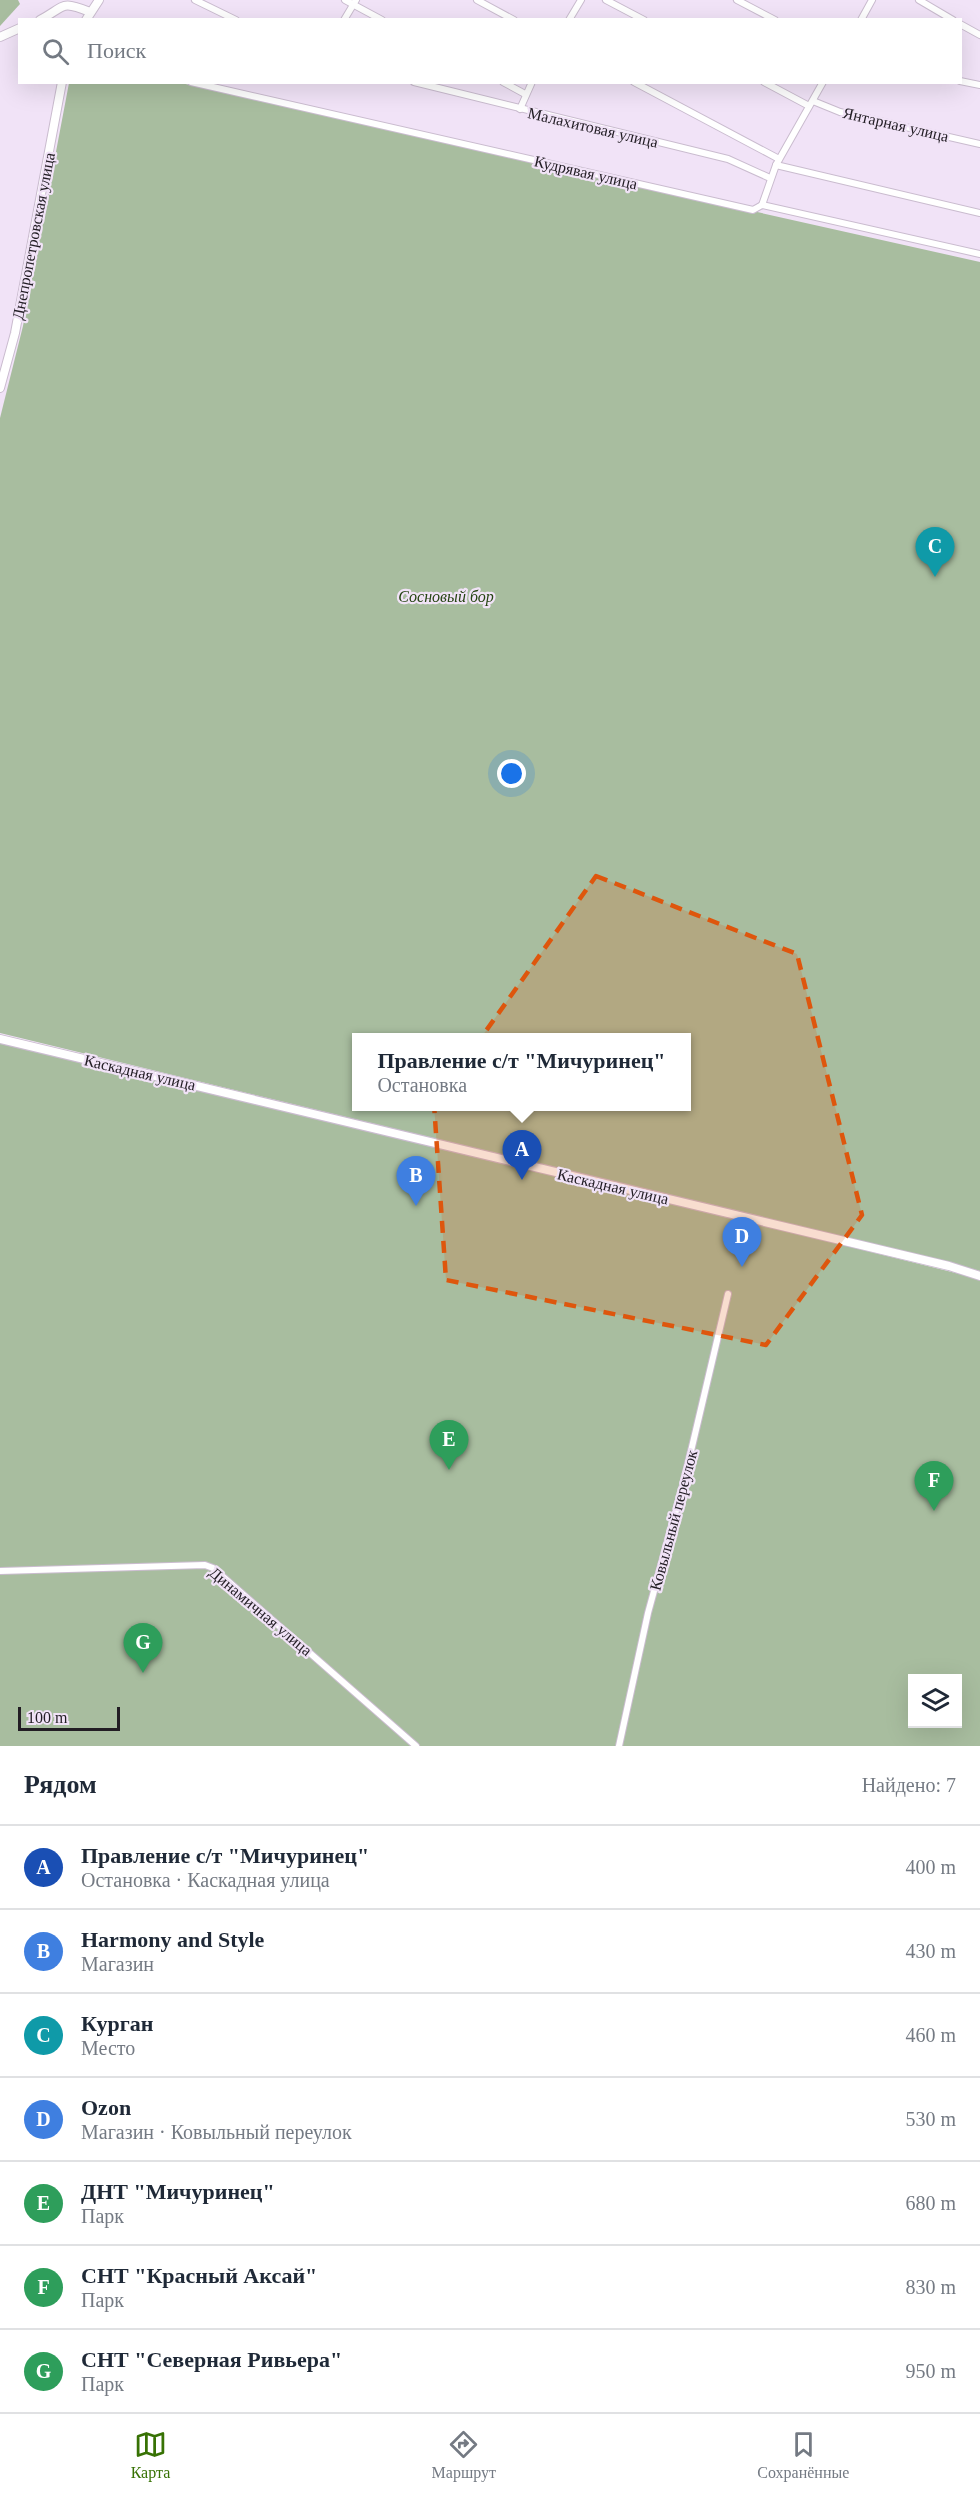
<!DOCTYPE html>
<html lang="ru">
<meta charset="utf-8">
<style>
:root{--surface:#fff;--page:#f6f6f7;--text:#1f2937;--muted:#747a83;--line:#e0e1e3;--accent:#377204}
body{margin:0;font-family:"Times New Roman",serif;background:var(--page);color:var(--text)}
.controls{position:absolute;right:18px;bottom:18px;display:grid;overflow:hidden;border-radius:0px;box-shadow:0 6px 24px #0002}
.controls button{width:54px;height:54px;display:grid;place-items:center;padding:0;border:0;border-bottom:2px solid var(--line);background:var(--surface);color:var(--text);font:30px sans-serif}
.scale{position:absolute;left:18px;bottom:15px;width:102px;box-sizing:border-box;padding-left:6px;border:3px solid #221d24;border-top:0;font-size:16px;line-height:21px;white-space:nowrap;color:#221d24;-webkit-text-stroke:4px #f1e3f7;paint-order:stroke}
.you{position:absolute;left:512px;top:774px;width:21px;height:21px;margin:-15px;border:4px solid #fff;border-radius:50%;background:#1a73e8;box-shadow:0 0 0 9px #1a73e833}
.badge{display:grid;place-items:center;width:39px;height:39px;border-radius:50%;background:var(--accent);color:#fff;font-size:20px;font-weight:700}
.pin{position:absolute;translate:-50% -50px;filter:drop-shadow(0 2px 3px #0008)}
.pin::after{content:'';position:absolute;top:32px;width:21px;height:18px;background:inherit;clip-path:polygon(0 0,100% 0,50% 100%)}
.popup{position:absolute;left:352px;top:1033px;width:339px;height:78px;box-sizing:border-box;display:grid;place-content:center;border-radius:0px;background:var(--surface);filter:drop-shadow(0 2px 4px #0005);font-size:20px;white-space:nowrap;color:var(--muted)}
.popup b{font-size:22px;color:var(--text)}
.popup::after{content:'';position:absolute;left:50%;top:100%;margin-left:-12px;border:12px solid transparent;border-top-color:var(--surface)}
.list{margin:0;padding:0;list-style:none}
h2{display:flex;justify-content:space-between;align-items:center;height:78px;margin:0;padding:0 24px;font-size:26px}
h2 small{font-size:20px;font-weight:400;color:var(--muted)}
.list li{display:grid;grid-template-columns:39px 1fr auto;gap:18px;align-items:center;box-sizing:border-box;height:84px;padding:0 24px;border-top:2px solid var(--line)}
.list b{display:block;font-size:22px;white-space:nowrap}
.list p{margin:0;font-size:20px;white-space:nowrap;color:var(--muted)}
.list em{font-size:20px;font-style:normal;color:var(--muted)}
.icon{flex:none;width:33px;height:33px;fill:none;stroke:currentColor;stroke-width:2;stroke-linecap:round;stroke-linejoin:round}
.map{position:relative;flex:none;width:980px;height:1746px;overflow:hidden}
.search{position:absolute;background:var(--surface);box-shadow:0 6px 24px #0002;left:18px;right:18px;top:18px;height:66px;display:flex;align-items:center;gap:15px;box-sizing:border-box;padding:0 21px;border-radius:0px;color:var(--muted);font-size:22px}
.sheet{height:666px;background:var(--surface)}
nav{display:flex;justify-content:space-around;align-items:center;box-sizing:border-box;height:84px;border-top:2px solid var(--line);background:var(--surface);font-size:16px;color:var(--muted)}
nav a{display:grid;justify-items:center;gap:3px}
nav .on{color:var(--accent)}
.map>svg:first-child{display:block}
.green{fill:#a8bd9f;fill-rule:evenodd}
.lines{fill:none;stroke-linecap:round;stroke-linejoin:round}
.minor-casing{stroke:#cabccf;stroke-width:8}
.tertiary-casing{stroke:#cabccf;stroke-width:10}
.minor{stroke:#fff;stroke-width:6}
.tertiary{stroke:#fff;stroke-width:8}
.marked{fill:#de560d;fill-opacity:0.2;stroke:#de560d;stroke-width:4.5;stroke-dasharray:12 8;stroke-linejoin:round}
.labels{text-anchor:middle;stroke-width:4.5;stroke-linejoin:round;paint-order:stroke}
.street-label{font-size:16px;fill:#221d24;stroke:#f1e3f7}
.park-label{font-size:16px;font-style:italic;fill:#254412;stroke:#f1e3f7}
</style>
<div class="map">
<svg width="980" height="1746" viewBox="0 0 980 1746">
<rect width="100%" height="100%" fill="#f1e3f7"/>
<!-- green -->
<g class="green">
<path d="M0,0H18L20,4L0,26Z"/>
<path d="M69,83H181L980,262V1271L0,1033V418L23,326ZM357,1038H687V1106H357Z"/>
<path d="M0,1036L980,1279V1746H0ZM912,1678H958V1724H912Z"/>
</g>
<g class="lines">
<defs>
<g id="minor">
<path d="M195,0L236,20"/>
<path d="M345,0L382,20"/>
<path d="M477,0L514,20"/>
<path d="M606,0L644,20"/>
<path d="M737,0L775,20"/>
<path d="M919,0L953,20"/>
<path d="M344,20L356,0"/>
<path d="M569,20L581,0"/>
<path d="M861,20L872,0"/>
<path d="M960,24L980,35"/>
<path d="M960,81L980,85"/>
<path d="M191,82L753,210L762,205L980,254"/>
<path d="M414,82L728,159L770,178"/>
<path d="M503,82L525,94"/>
<path d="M634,82L779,159"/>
<path d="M764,82L809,106"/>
<path d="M813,101L840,112L980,144"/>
<path d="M520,109L532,82"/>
<path d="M776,165L980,213"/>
<path d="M762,205L776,165L823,82"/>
<path d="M0,1571L205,1565L213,1568L416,1746"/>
<path d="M619,1746L648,1613L683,1485L728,1294"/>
</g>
<g id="tertiary">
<path d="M40,20C66,6 60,0 90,12"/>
<path d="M86,20L99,0"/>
<path d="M0,37L20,28"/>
<path d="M0,388L15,333L62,82"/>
<path d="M0,1039L949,1266L980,1276"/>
</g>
</defs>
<!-- minor casing -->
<use href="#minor" class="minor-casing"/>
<!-- tertiary casing -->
<use href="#tertiary" class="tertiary-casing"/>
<!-- minor -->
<use href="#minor" class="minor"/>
<!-- tertiary -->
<use href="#tertiary" class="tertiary"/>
</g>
<!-- marked area -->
<path class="marked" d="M596,876L797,954L862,1215L766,1345L446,1280L434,1104Z"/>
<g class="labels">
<!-- street labels -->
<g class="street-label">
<text transform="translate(896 124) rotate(13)" y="6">Янтарная улица</text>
<text transform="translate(593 127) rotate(13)" y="6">Малахитовая улица</text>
<text transform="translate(586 172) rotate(13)" y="6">Кудрявая улица</text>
<text transform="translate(33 236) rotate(-79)" y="6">Днепропетровская улица</text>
<text transform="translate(140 1072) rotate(13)" y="6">Каскадная улица</text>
<text transform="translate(613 1186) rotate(13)" y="6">Каскадная улица</text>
<text transform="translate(673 1520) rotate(-75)" y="6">Ковыльный переулок</text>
<text transform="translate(261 1611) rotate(40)" y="6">Динамичная улица</text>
</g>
<!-- park labels -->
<g class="park-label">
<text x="446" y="602">Сосновый бор</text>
</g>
</g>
</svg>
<div class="controls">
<button><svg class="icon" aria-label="layers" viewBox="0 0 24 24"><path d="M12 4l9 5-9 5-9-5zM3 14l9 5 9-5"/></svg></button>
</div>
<div class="scale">100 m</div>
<div class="you"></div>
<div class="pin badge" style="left:522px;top:1180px;background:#1a4fb4">A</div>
<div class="popup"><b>Правление с/т &quot;Мичуринец&quot;</b>Остановка</div>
<div class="pin badge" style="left:416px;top:1206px;background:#3f7fe0">B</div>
<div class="pin badge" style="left:935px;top:577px;background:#0f9aa8">C</div>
<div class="pin badge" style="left:742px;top:1267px;background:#3f7fe0">D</div>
<div class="pin badge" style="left:449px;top:1470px;background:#2e9e5b">E</div>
<div class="pin badge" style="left:934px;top:1511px;background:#2e9e5b">F</div>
<div class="pin badge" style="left:143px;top:1673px;background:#2e9e5b">G</div>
<div class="search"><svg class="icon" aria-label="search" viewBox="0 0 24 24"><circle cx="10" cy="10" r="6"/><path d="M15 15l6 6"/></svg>Поиск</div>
</div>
<section class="sheet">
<h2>Рядом<small>Найдено: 7</small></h2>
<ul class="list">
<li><span class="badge" style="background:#1a4fb4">A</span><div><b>Правление с/т &quot;Мичуринец&quot;</b><p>Остановка · Каскадная улица</p></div><em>400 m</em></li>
<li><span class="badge" style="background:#3f7fe0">B</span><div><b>Harmony and Style</b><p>Магазин</p></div><em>430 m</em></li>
<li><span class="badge" style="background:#0f9aa8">C</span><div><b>Курган</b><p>Место</p></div><em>460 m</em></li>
<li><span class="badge" style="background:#3f7fe0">D</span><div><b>Ozon</b><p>Магазин · Ковыльный переулок</p></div><em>530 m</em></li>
<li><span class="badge" style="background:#2e9e5b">E</span><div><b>ДНТ &quot;Мичуринец&quot;</b><p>Парк</p></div><em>680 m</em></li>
<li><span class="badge" style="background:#2e9e5b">F</span><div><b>СНТ &quot;Красный Аксай&quot;</b><p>Парк</p></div><em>830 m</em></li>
<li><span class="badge" style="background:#2e9e5b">G</span><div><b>СНТ &quot;Северная Ривьера&quot;</b><p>Парк</p></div><em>950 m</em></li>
</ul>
</section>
<nav>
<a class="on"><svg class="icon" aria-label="map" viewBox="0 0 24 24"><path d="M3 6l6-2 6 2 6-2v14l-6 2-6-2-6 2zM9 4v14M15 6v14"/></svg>Карта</a>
<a><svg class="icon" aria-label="directions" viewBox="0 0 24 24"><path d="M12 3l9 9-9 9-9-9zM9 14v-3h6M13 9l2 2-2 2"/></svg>Маршрут</a>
<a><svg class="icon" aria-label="saved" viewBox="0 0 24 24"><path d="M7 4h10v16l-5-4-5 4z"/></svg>Сохранённые</a>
</nav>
